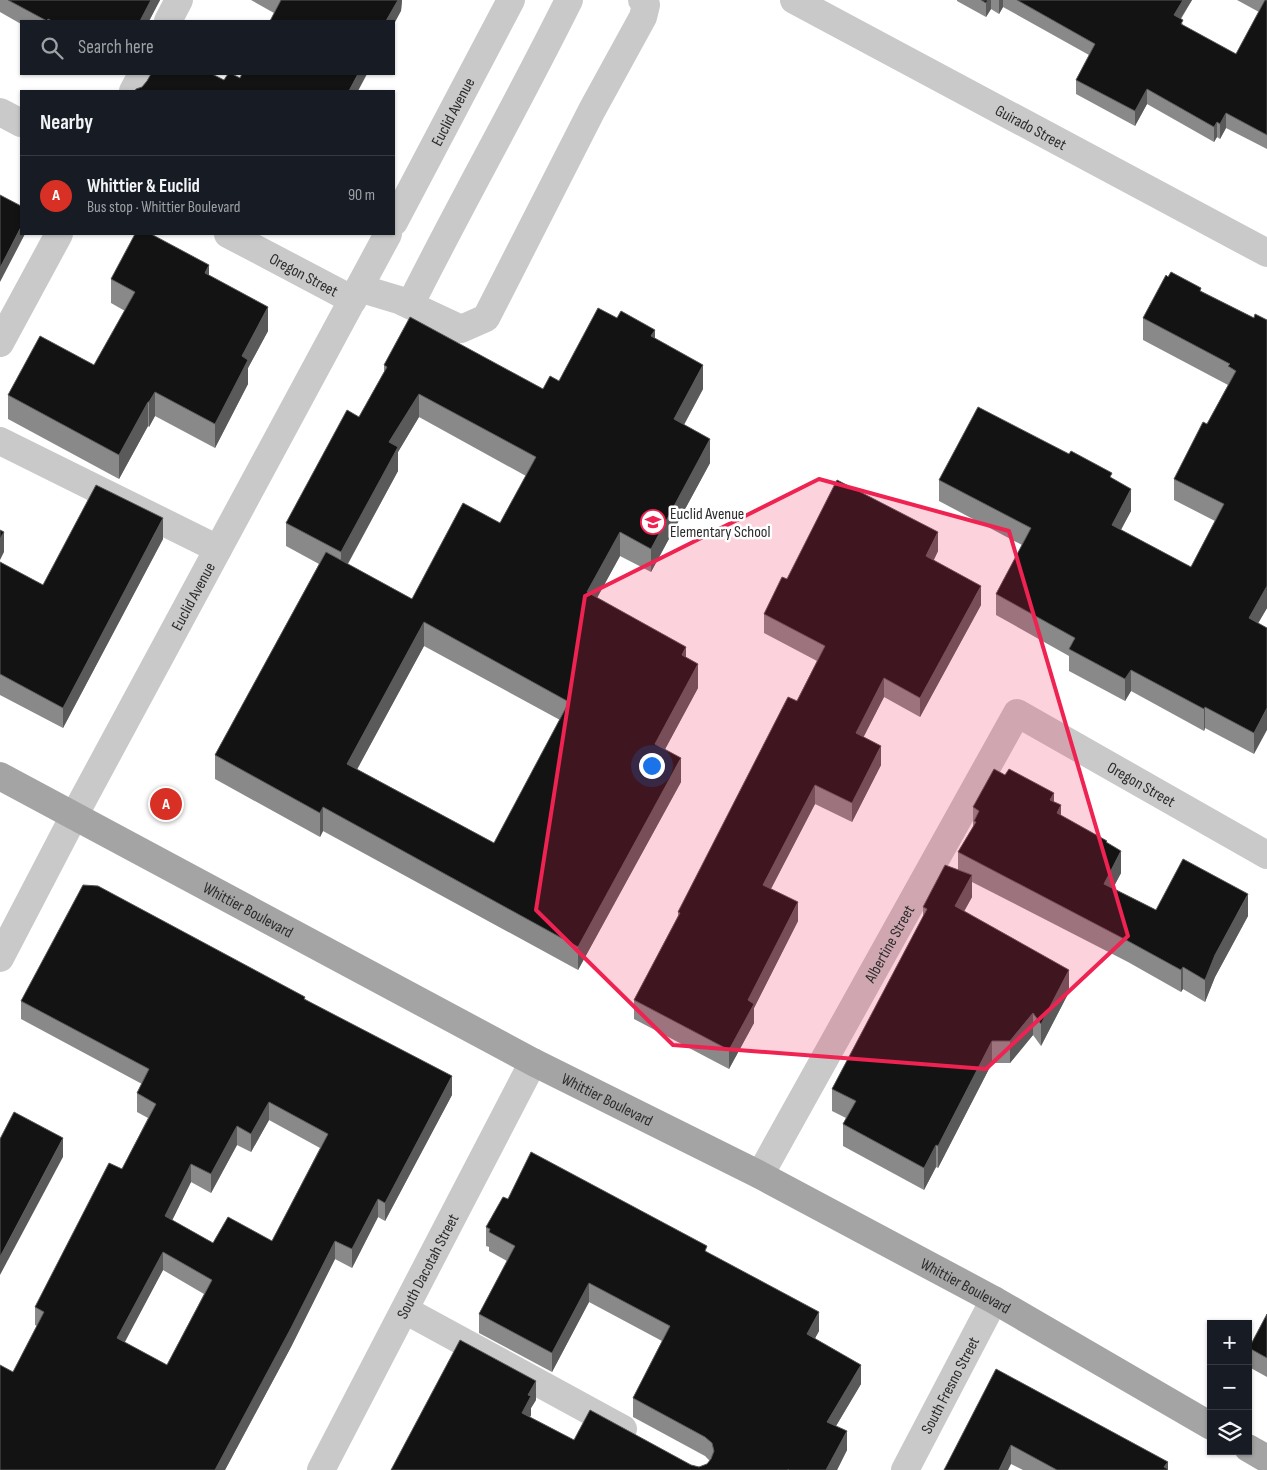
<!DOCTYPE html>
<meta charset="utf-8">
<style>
:root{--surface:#171b24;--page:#20242c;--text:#f1f3f6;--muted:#9ea1a6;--line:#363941;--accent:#d93025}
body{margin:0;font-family:"Sofia Sans Condensed",sans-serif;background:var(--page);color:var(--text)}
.controls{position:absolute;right:15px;bottom:15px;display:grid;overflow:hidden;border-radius:0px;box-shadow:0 1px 4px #0004}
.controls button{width:45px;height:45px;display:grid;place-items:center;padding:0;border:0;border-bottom:1px solid var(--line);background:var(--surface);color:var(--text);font:25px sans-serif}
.you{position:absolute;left:651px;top:765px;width:18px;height:18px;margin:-12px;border:4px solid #fff;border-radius:50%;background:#1a73e8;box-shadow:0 0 0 8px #1a73e833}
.badge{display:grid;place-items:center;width:32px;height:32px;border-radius:50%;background:var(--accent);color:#fff;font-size:16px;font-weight:700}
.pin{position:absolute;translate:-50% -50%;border:2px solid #fff;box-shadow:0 1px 5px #0006}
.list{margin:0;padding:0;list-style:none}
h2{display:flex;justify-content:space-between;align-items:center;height:65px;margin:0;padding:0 20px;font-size:21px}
h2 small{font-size:16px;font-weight:400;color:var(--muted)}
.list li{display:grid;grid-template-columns:32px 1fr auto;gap:15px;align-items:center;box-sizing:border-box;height:80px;padding:0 20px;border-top:1px solid var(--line)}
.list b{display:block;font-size:19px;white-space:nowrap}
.list p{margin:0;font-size:16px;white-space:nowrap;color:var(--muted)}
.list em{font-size:16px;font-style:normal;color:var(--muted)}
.icon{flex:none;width:28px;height:28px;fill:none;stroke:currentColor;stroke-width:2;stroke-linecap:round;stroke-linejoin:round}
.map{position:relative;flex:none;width:1267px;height:1470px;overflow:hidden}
.search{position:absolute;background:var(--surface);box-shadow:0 1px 4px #0004;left:20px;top:20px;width:375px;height:55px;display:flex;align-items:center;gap:12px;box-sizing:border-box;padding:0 18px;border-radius:0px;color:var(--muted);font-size:19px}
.panel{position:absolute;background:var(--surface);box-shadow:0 1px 4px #0004;left:20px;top:90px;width:375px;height:145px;border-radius:0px}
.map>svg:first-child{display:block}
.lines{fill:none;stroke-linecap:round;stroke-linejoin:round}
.minor{stroke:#c9c9c9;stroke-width:28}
.major{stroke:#a4a4a4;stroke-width:28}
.wall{fill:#898989;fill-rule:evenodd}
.shaded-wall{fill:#5a5a5a}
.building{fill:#131313;stroke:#5a5a5a;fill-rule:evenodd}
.marked{fill:#ef2352;fill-opacity:0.2;stroke:#ef2352;stroke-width:4;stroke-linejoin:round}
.labels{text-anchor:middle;stroke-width:5;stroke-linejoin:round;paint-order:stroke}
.street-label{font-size:16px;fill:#2c2c2c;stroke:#fff}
.poi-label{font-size:16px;fill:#2c2c2c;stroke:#fff;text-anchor:start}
</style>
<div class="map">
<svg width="1267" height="1470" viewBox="0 0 1267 1470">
<rect width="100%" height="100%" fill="#fff"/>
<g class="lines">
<!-- minor -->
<g class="minor">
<path id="s1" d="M794,0L1267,253"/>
<path d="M168,21L179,0"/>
<path d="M133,91L142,74"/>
<path d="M0,112L21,123"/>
<path id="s2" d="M394,222L511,0"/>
<path id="s3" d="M228,234L353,300"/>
<path d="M359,288L399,300L461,329L486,318L592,110L643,17L646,5L642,0"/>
<path d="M410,305C461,203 518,103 569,0"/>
<path d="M0,343L59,234"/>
<path d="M0,441L218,549"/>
<path id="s4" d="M0,958L74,816L388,234"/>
<path id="s5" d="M760,1175L1017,713L1267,855"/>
<path d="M405,1310L623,1429"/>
<path id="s6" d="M321,1470L533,1062"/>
<path id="s7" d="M905,1470L994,1300"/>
</g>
<!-- major -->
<g class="major">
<path id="s8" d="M0,776L533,1062L760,1175L994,1300L1211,1426"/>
<path d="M1248,1448L1267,1459"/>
</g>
</g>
<!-- wall -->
<g class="wall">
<path d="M0,0H160L149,21H21V24L0,12Z"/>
<path d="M251,0H402L401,11L274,13Z"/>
<path d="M957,0H1192L1181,19L1183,26L1236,54L1259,12L1237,0H1267V149L1226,128L1220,139L1217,137L1214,142L1147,104L1135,126L1076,94V80L1089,55L1003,7L999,14L991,9L986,17L957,1Z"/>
<path d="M209,275L268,331L248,368V384L215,448L155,416L149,427L148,426L119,479L8,419V395L94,365L125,311L111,303V279Z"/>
<path d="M1201,291L1254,318L1267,320V608L1258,623L1254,754L1205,728L1204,731L1131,691L1125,701L1069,671V656L996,615V594L1022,545L939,501V480L1112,478L1131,511L1121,530L1191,567L1215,521L1174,500V479L1207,424L1228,385L1143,340V318Z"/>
<path d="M655,338L703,389L684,425L710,463L651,572L620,556L597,598L686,657L698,688L665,749L681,782L578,970L323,831L320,837L215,779V755L319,564L286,546V523L359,417L384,372V365L543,389L559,381ZM419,417L526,476L500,523L412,599L348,564L398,471V452ZM424,646L560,720L494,843L357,769Z"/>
<path d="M163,539L63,728L0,695V562L43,585Z"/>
<path d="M938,551L934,560L981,605L920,717L884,697L863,737L881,765L852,822L815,804L771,889L798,921L754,1008V1023L729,1069L634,1019V1000L678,916V912L797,701L817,661L764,633V614L787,579Z"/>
<path d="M1054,802L1061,816L1107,843L1121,873L1113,888L1156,910L1248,916L1215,977L1205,1002L1183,989L1181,992L1128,962L972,882V897L964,911L1069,992L1041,1046L1033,1035L1010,1063H992L938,1168L936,1167L924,1190L843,1146V1124L846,1118L832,1111V1089L923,917V907L958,870V852L973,828V807Z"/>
<path d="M305,999L452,1095L385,1221L378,1217L352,1268L335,1259L291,1347L225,1470H0L13,1372L37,1326L35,1325V1307L122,1169L148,1118L137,1112V1093L142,1084L21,1019V1001ZM269,1120L320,1148L272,1241L213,1243L172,1220L191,1182L211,1193L237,1145L251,1152ZM163,1270L204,1294L167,1365L124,1342Z"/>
<path d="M508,1199L707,1252L819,1331L815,1338L861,1384L836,1426L847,1450L837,1470H391L536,1400L531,1408V1415L530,1417L574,1440L699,1467L707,1464L710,1461L705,1456L633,1417V1398L662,1341L589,1302L552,1372L479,1333V1314L507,1261L489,1251V1247L486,1246V1227Z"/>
<path d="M1267,1314V1377L1249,1367V1348Z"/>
<path d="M996,1369L1168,1470H1023L1011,1464Z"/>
</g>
<!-- shaded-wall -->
<g class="shaded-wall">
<path d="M151,0H160L149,21H140Z"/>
<path d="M397,0H402L401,11L394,24V21H386Z"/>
<path d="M988,0H991V9L986,17V3Z"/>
<path d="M999,0H1003V7L999,14Z"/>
<path d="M1183,0H1192L1174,29V15Z"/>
<path d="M358,74H367L358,91H349Z"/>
<path d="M1147,89V104L1135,126V111Z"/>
<path d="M1226,113V128L1220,139V124Z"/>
<path d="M1217,122V137L1214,142V127Z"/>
<path d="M21,227V234H25L0,282V268Z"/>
<path d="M209,265V289L205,273Z"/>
<path d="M268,307V331L248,368V384L215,448V424L242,356Z"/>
<path d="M655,330V353L651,336Z"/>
<path d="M703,365V389L674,443V419Z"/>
<path d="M155,392V416L149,427V402Z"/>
<path d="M419,394V417L398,452V471L341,576V552L389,442Z"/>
<path d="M148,402V426L119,479V455Z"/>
<path d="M710,439V463L651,572V549Z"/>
<path d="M1131,489V511L1112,546V525Z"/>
<path d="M163,518V539L63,728V708Z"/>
<path d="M4,532V552L0,560V539Z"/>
<path d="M620,532V556L587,616V592Z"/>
<path d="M938,532V551L926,575V556Z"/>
<path d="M981,586V605L920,717V698Z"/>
<path d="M1267,586V608L1249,639V618Z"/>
<path d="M424,622V646L347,788V764Z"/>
<path d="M686,647V671L682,655Z"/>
<path d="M698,664V688L655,768V744Z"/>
<path d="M1131,670V691L1125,701V679Z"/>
<path d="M884,678V697L856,752V733Z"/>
<path d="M1205,707V728L1204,731V709Z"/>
<path d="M1267,708V730L1254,754V733Z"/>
<path d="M881,746V765L852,822V803Z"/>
<path d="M681,758V782L578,970V947Z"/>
<path d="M815,785V804L763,904V885Z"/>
<path d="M1054,793V815L1050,800Z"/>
<path d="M1061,805V827L1057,813Z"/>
<path d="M323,807V831L320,837V813Z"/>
<path d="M1121,851V873L1104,905V884Z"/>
<path d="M972,875V897L955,928V906Z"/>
<path d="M1248,894V916L1215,977L1205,1002V980L1215,955Z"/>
<path d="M798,902V921L754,1008V1023L729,1069V1050L748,1000Z"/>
<path d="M1183,967V989L1181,992V970Z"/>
<path d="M1069,970V992L1041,1046V1024Z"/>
<path d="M1033,1013V1035L1010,1063V1041Z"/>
<path d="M992,1041V1063L938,1168V1146Z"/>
<path d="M452,1076V1095L385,1221V1203Z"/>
<path d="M269,1102V1120L251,1152V1134Z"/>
<path d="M237,1126V1145L211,1193V1174Z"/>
<path d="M63,1138V1157L0,1275V1257Z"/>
<path d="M936,1145V1167L924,1190V1168Z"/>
<path d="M191,1164V1182L165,1235V1216Z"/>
<path d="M378,1199V1217L352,1268V1249Z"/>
<path d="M335,1241V1259L291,1347L225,1470H215Z"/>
<path d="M163,1252V1270L117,1357V1338Z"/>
<path d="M589,1283V1302L552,1372V1353Z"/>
<path d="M819,1312V1331L807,1353V1334Z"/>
<path d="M861,1365V1384L827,1441V1422Z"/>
<path d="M536,1381V1400L531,1408V1415L522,1432V1413L528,1395Z"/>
<path d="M847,1431V1450L837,1470H826Z"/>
<path d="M1011,1445V1464L1008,1470H999Z"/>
<path d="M1168,1462V1470H1164V1467Z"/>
</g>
<!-- building -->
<g class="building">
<path d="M8,0H151L140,21H52L48,19L47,21Z"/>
<path d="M281,0H398L386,21H270Z"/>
<path d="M981,0H988L986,3Z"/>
<path d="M1017,0H1183L1174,15L1183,20L1181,24L1236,54L1265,0H1264H1267V135L1226,113L1220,124L1217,122L1214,127L1147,89L1135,111L1076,80L1095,44Z"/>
<path d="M151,74H212L224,80L228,74H232L240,78L242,74H358L349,91H135L136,89L142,87L147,81Z"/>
<path d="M0,195L21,206V227L0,268Z"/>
<path d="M135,234H151L209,265L205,273L268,307L242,356L248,360L215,424L155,392L149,402H148L119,455L8,395L40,336L94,365L135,292L111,279Z"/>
<path d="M1171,272L1201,288L1200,291L1254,318L1255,314L1267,320V586L1249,618L1267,628V708L1254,733L1205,707L1204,709L1131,670L1125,679L1069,649L1075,638L996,594L1031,528L939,480L978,407L1069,454L1071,451L1112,473L1110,477L1131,489L1112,525L1191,567L1224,504L1174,479L1203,422L1207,424L1236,371L1228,366L1230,364L1143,318L1166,275L1168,277Z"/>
<path d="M598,308L617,318L621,311L655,330L651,336L703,365L674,419L710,439L651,549L620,532L587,592L686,647L682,655L698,664L655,744L681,758L578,947L323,807L320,813L215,755L326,552L412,599L463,503L500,523L536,457L419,394L389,442L398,447L341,552L286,523L347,410L359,417L387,367L384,365L410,317L543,389L550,376L559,381ZM424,622L569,702L494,843L347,764Z"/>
<path d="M837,480L938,532L926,556L981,586L920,698L884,678L856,733L881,746L852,803L815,785L763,885L798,902L748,1000L754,1004L729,1050L634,1000L680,913L678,912L788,697L797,701L825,646L764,614L782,577L787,579Z"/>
<path d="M96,485L163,518L63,708L0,674V562L43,585Z"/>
<path d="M0,530L4,532L0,539Z"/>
<path d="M994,769L1005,775L1009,769L1054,793L1050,800L1061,805L1057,813L1107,841L1106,842L1121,851L1104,884L1156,910L1183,859L1248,894L1215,955L1205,980L1183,967L1181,970L1128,941L958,852L976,822L974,821L979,811L973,807Z"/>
<path d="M945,865L972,875L955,906L1069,970L1041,1024L1033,1013L1010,1041H992L938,1146L936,1145L924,1168L843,1124L856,1101L832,1089L927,909L923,907Z"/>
<path d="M83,885L98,886L305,997L304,999L452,1076L385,1203L378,1199L352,1249L335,1241L291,1328L215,1470H0V1365L13,1372L44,1312L35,1307L109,1163L122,1169L156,1104L137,1093L149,1069L21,1001ZM269,1102L328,1134L272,1241L228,1217L213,1243L165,1216L191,1164L211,1174L237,1126L251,1134ZM163,1252L212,1280L167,1365L117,1338Z"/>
<path d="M14,1112L63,1138L0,1257V1139Z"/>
<path d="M531,1152L707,1246L705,1251L819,1312L807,1334L861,1365L827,1422L847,1431L826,1470H789L788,1469V1470H391L460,1340L536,1381L528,1395L531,1396L522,1413L574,1440L590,1410L691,1465L699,1467L707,1464L711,1459L714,1451L712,1443L705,1437L633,1398L670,1326L589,1283L552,1353L479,1314L515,1246L489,1232L490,1229L486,1227L503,1197L508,1199Z"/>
<path d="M1267,1314V1358L1249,1348Z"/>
<path d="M996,1369L1168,1462L1164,1467L1168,1469L1167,1470H1057L1011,1445L999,1470H944Z"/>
</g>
<!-- marked area -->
<path class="marked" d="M819,479L1009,531L1128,936L986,1069L673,1045L536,910L585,596Z"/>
<!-- icons -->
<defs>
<symbol id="school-ring" viewBox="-11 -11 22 22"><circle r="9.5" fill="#fff" stroke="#ef2352" stroke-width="1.5"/><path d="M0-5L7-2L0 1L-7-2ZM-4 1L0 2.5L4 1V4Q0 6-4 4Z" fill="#ef2352"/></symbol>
</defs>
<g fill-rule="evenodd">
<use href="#school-ring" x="639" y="508" width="28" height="28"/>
</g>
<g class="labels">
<!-- street labels -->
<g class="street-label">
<text dy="6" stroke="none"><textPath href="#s2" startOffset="125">Euclid Avenue</textPath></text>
<text dy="6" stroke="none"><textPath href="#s1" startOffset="269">Guirado Street</textPath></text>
<text dy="6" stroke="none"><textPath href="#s3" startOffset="86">Oregon Street</textPath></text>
<text dy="6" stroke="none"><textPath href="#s4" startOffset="410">Euclid Avenue</textPath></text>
<text dy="6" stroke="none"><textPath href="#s5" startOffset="672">Oregon Street</textPath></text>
<text dy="6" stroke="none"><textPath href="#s8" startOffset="282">Whittier Boulevard</textPath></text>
<text dy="6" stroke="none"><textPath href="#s5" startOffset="265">Albertine Street</textPath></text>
<text dy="6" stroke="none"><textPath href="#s8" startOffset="688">Whittier Boulevard</textPath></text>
<text dy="6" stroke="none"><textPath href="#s6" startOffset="230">South Dacotah Street</textPath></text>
<text dy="6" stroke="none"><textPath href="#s8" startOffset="1092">Whittier Boulevard</textPath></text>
<text dy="6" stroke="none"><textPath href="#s7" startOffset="96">South Fresno Street</textPath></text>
</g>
<!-- poi labels -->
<g class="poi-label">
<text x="670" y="519">Euclid Avenue<tspan x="670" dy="18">Elementary School</tspan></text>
</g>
</g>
</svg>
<div class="controls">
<button>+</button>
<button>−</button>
<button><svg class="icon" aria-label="layers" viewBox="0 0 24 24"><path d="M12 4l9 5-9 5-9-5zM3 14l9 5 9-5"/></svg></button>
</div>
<div class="you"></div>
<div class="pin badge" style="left:166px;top:804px">A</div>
<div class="search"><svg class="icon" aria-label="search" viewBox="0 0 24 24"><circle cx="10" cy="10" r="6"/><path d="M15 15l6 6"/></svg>Search here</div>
<section class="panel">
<h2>Nearby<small></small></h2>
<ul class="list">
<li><span class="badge">A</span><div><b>Whittier &amp; Euclid</b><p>Bus stop · Whittier Boulevard</p></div><em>90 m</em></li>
</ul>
</section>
</div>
